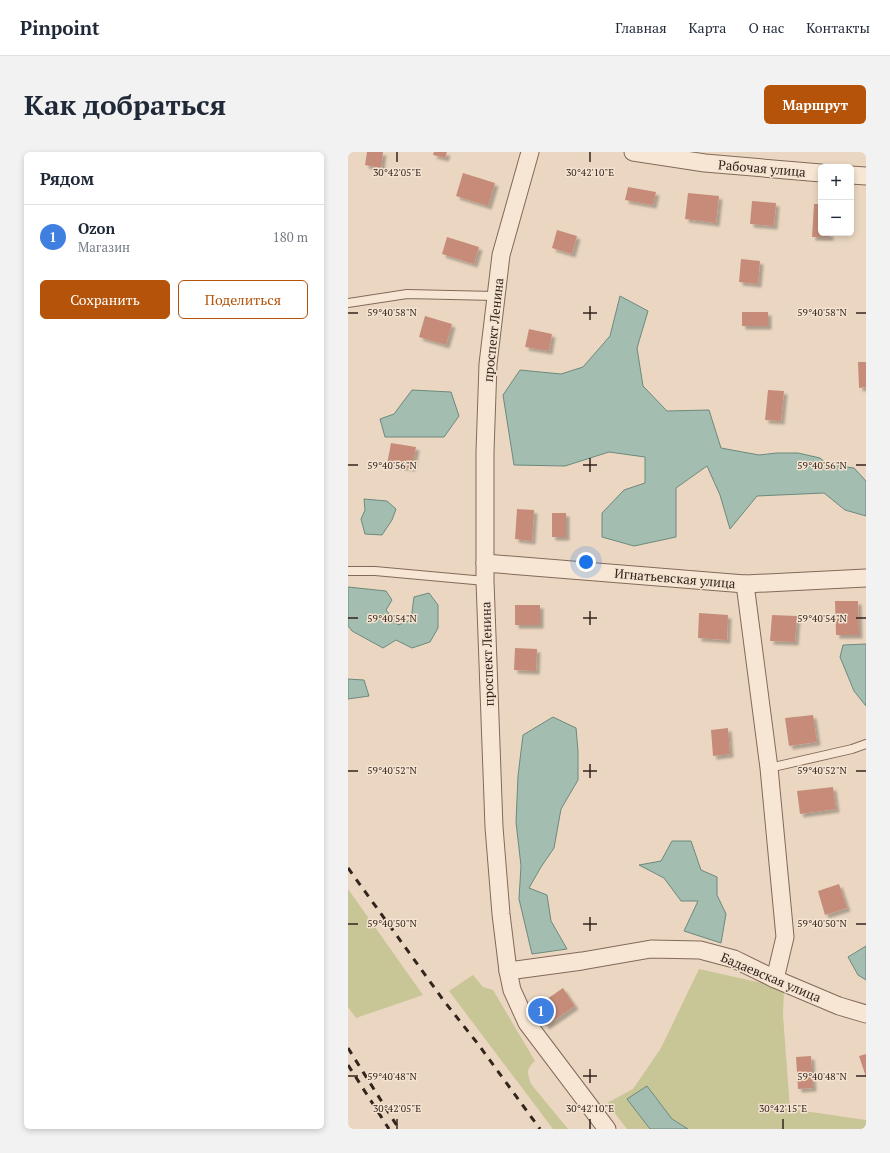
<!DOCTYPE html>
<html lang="ru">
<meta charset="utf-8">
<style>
:root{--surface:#fff;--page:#f2f2f3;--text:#1f2937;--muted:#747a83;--line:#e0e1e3;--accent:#b45309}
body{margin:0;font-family:"PT Serif",serif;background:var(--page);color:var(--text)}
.controls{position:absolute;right:12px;top:12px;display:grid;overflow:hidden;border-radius:6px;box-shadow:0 2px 6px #0003}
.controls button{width:36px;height:36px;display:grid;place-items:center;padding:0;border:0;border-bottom:1px solid var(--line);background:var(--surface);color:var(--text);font:20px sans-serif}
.you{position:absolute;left:238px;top:410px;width:14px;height:14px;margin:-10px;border:3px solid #fff;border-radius:50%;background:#1a73e8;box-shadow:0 0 0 6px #1a73e833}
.badge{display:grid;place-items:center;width:26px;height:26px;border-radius:50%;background:var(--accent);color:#fff;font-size:13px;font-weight:700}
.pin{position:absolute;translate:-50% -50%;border:2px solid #fff;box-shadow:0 1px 4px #0006}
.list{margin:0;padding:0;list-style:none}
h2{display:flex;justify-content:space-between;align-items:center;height:52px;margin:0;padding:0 16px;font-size:17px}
h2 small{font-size:13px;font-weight:400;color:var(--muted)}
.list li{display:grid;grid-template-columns:26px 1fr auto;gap:12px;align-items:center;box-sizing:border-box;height:64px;padding:0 16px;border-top:1px solid var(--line)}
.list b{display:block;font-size:15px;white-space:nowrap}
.list p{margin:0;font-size:13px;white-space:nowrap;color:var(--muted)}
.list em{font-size:13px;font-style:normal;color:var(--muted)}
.actions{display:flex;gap:8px;padding:12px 16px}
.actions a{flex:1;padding:9px 0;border:1px solid var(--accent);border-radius:6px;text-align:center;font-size:14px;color:var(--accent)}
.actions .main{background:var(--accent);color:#fff}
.map{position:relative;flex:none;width:518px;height:977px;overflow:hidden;border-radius:6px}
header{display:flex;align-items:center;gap:24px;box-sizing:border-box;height:56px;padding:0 20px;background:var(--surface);border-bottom:1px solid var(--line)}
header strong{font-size:19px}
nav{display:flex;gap:22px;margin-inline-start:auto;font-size:14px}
.intro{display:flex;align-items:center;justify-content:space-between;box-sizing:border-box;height:96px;padding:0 24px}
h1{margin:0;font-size:28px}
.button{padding:10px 18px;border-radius:6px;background:var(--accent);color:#fff;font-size:14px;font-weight:700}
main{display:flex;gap:24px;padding:0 24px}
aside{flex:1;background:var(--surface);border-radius:6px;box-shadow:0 2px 6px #0003}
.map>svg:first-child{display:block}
.green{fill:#c8c596}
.water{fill:#a3bdb1;stroke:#6b8a7d}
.building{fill:#c68c79;filter:url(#shadow)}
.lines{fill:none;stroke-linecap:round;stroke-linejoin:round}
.lane-casing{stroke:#83695a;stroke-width:10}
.street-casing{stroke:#83695a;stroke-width:19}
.lane{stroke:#f6e6d3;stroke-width:8}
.street{stroke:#f6e6d3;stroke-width:17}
.rail{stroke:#33241d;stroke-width:3;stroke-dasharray:7 7;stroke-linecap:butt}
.ticks{fill:none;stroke:#33241d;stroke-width:1.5}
.labels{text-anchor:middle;stroke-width:3;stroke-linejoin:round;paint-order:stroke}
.street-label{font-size:13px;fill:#33241d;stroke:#f3e3d0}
.ticks-label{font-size:10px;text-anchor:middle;fill:#33241d;stroke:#f3e3d0;stroke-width:3;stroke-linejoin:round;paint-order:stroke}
</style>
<header>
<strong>Pinpoint</strong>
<nav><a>Главная</a><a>Карта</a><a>О нас</a><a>Контакты</a></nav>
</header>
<div class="intro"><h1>Как добраться</h1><a class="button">Маршрут</a></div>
<main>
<aside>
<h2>Рядом<small></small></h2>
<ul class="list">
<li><span class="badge" style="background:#3f7fe0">1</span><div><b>Ozon</b><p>Магазин</p></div><em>180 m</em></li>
</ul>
<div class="actions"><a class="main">Сохранить</a><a>Поделиться</a></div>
</aside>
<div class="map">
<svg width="518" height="977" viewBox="0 0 518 977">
<defs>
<filter id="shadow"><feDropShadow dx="3.5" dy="3.5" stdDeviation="1" flood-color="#0004"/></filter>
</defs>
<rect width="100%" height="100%" fill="#ebd7c1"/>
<!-- green -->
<g class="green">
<path d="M0,737L75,843C53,851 30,858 8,866L0,855Z"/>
<path d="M351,817L436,836L435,863L442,957L518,968V977H340L324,967L299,935L280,947L302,977H279L259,951L285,937L313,896Z"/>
<path d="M125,823L135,835L145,838L187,909C178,917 179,921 183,932L220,977H205L101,839Z"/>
</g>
<!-- water -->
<g class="water">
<path d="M272,144L300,159L289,196L295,234L319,259L361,258L373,296L411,303L429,301H450L472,306L479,312L506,316L518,329V364L497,358L476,341L409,344L382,377L372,343L359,314L328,336V385L286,394L254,385V361L276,338L297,331V305L261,300L217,314L166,313L155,243L172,218L213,222L235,215L262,184Z"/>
<path d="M64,238L103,240L111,264L96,285H37L32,267L46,262Z"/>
<path d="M16,347L39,349L48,357L44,368L34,383L17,382L13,367L17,358Z"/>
<path d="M0,435L38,439L44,448L38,458L50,473L63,468L66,445L81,441L90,453V476L82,490L64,496L48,488L35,496L4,479L0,474Z"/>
<path d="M518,492V554L506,539L492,505L495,493Z"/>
<path d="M0,527L16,528L21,544L0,547Z"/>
<path d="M205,565L228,576L230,599V628L213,657L206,696L193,715L181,736L199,743L203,769L219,797L184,802L171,747L173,714L168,670L170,624L175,583Z"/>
<path d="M324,689H343L353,718L369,725V743L378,762L373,791L336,779L350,749H333L316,726L291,713L313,709Z"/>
<path d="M518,794V828L510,823L500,805Z"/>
<path d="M299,934L324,967L340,977H302L279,947Z"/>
</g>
<!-- building -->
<g class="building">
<path d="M19,0H35L33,16L17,13Z"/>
<path d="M86,0H99L97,6L85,3Z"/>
<path d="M115,21L147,31L140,54L108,44Z"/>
<path d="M280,35L308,40L305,53L277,48Z"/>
<path d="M340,41L371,44L368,71L337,67Z"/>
<path d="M404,49L428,51L426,74L402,72Z"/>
<path d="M466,52H473V81H482V85H464Z"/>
<path d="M209,78L229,84L224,102L204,96Z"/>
<path d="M99,85L131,95L126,112L94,102Z"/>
<path d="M393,107L412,109L410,132L391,130Z"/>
<rect x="394" y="160" width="26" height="14"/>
<path d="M77,164L104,172L98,193L71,185Z"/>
<path d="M181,177L204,182L201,199L177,195Z"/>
<path d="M510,210H518V235L511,236Z"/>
<path d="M420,238L436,239L433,269L417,268Z"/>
<path d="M43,291L68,295L64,316L39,312Z"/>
<path d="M169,357L186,358L184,389L167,387Z"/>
<rect x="204" y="361" width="14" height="24"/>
<path d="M487,449H510L511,483H488Z"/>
<rect x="167" y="453" width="25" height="20"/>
<path d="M351,461L380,463L379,488L350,486Z"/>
<path d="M424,463L449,464L447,490L422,489Z"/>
<path d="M167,496L189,497L188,519L166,518Z"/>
<path d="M465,563L469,590L441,594L437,566Z"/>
<path d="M380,576L382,602L365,604L363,578Z"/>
<path d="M485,635L488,657L452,662L449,639Z"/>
<path d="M491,732L499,756L477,763L470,739Z"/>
<path d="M215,836L227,854L198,874L186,856Z"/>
<path d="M518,902V925L511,904Z"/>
<path d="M463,904L465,936L450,937L448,905Z"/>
</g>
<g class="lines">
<defs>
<g id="lane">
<path d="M0,151L59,142L147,144"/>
<path d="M0,419H27L137,429"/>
<path d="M421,616L504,597L518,592"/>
</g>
<g id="street">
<path d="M182,0L153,103L140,212L137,300V429L146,675L153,762L160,819L164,838L179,871L259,977"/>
<path d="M285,0L357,11L473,21"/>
<path d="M503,23L518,24"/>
<path d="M137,411L397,432L518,426"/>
<path d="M397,432L421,616L437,785L427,827"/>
<path d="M160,819L234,809L303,797L352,798L386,807L427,827L491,854L518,862"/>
</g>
</defs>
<!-- lane casing -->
<use href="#lane" class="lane-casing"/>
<!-- street casing -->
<use href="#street" class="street-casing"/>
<!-- lane -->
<use href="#lane" class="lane"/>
<!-- street -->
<use href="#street" class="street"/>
<!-- rail -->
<g class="rail">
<path d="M0,716L96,849L130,892L192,977"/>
<path d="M0,896L51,977"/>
<path d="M0,913L41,977"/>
</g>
</g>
<!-- ticks -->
<path class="ticks" d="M49,0V10M242,0V10M242,154V168M0,161H10M235,161H249M508,161H518M242,306V320M0,313H10M235,313H249M508,313H518M242,459V473M0,466H10M235,466H249M508,466H518M242,612V626M0,619H10M235,619H249M508,619H518M242,765V779M0,772H10M235,772H249M508,772H518M242,917V931M0,924H10M235,924H249M508,924H518M49,967V977M242,967V977M435,967V977"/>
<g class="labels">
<!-- street labels -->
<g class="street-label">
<text transform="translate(414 16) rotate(5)" y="5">Рабочая улица</text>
<text transform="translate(145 178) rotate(-84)" y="5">проспект Ленина</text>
<text transform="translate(327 426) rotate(5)" y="5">Игнатьевская улица</text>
<text transform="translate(139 502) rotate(-92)" y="5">проспект Ленина</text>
<text transform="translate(423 825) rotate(23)" y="5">Бадаевская улица</text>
</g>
</g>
<g class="ticks-label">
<text x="49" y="24">30°42'05"E</text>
<text x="242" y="24">30°42'10"E</text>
<text x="44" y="164">59°40'58"N</text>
<text x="474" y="164">59°40'58"N</text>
<text x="44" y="317">59°40'56"N</text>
<text x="474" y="317">59°40'56"N</text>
<text x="44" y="470">59°40'54"N</text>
<text x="474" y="470">59°40'54"N</text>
<text x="44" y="622">59°40'52"N</text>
<text x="474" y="622">59°40'52"N</text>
<text x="44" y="775">59°40'50"N</text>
<text x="474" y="775">59°40'50"N</text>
<text x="44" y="928">59°40'48"N</text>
<text x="474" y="928">59°40'48"N</text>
<text x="49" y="960">30°42'05"E</text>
<text x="242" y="960">30°42'10"E</text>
<text x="435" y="960">30°42'15"E</text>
</g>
</svg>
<div class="controls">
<button>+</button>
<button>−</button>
</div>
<div class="you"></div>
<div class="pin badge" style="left:193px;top:859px;background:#3f7fe0">1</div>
</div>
</main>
